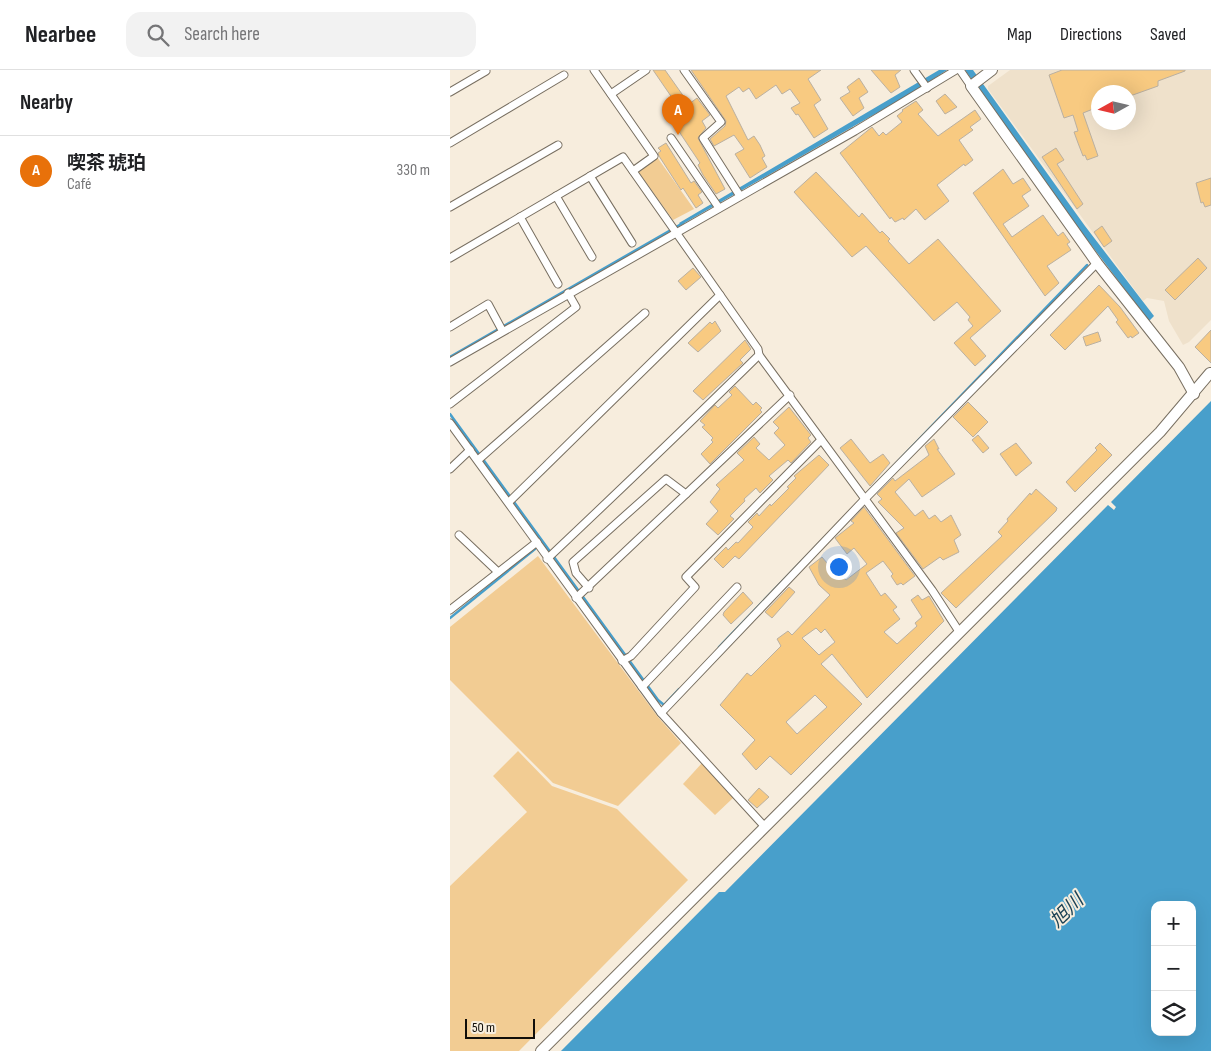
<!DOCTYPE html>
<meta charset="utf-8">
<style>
:root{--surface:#fff;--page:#f2f2f2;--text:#202124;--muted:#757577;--line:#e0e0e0;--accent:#167ca7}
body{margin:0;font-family:"Sofia Sans Condensed","Noto Sans JP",sans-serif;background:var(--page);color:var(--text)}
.controls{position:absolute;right:15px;bottom:15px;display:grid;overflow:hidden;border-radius:10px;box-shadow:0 5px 20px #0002}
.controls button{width:45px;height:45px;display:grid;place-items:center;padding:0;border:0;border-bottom:1px solid var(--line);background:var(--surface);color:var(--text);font:25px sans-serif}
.compass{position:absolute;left:641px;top:15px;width:45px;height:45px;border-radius:50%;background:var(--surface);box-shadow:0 5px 20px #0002;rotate:262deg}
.scale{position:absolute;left:15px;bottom:12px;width:70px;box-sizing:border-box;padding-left:5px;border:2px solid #110e09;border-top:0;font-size:14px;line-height:18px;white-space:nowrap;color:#110e09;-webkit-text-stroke:4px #f7eddd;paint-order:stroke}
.you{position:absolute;left:388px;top:496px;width:18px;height:18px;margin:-12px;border:4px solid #fff;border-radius:50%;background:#1a73e8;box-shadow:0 0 0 8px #1a73e833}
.badge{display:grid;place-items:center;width:32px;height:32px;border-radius:50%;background:var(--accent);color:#fff;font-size:16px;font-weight:700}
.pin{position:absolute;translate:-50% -41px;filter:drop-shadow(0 1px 2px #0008)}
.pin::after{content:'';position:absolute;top:26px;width:18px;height:15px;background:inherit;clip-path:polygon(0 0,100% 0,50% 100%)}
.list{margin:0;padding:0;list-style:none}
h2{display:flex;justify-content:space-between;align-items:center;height:65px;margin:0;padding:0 20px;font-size:21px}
h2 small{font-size:16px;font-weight:400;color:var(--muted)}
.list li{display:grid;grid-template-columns:32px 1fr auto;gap:15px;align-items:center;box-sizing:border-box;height:70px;padding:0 20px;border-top:1px solid var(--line)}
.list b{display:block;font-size:19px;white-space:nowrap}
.list p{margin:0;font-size:16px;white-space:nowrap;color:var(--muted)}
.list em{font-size:16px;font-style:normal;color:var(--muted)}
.icon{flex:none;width:28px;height:28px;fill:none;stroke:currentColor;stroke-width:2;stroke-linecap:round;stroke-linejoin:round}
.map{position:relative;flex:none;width:761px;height:981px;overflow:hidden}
header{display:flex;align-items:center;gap:30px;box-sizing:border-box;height:70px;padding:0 25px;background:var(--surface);border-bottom:1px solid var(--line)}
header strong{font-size:24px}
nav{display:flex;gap:28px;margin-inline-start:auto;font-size:18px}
.search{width:350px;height:45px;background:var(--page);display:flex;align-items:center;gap:12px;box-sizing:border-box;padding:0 18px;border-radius:15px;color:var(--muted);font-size:19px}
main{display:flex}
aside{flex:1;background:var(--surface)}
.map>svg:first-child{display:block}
.built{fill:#efe1cb;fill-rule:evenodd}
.green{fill:#f2cc93}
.water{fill:#489fcb;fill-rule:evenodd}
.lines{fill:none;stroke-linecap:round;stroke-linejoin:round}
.stream{stroke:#489fcb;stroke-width:2.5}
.building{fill:#f8ca81;stroke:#bab0a1;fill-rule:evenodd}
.street-casing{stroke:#786f61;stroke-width:9}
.secondary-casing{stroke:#786f61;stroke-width:12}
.street{stroke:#fff;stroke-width:7}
.secondary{stroke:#fff;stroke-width:10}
.labels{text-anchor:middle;stroke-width:4;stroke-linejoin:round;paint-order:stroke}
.water-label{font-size:19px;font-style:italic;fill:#1c4255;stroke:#f7eddd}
</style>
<header>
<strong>Nearbee</strong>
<div class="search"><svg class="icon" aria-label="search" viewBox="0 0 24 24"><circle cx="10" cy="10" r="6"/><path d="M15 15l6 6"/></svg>Search here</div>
<nav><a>Map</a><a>Directions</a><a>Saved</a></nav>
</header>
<main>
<aside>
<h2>Nearby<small></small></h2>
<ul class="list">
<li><span class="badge" style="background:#e8710a">A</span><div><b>喫茶 琥珀</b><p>Café</p></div><em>330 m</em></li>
</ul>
</aside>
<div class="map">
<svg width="761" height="981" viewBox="0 0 761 981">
<rect width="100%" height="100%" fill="#f7eddd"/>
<!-- built -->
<path class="built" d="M560,0H761V250L739,272L733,275L719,251L714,231L697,228L693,231L538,19V16ZM648,22H678V52H648Z"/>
<!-- green -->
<g class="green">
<path d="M207,87L244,139L223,150L187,100Z"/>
<path d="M88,486L208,647L231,673L168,736L103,713L0,610V557Z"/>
<path d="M68,681L102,716L167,739L238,810L69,981H0V816L77,742L43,706Z"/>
<path d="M252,693L283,728L265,745L233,714Z"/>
</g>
<!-- water -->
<g class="water">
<path d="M489,0H497L467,20L231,155L229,153Z"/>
<path d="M515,0H523L635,156L704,246L699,251L629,159Z"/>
<path d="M761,331V981H111L269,822H275L658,435L664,440L666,437L661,432ZM705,835H742V962H705Z"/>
</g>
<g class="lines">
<!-- stream -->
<g class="stream">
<path d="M0,287L233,153"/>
<path d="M0,344L208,630L214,635L229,619"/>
<path d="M0,548L85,479"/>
<path d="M269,577L637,195"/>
</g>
</g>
<!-- building -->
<g class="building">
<path d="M203,0H215L239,34L247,28L260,45L252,51L256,58L248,68L275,119L266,124L253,105L248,95L250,93L228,60L238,51Z"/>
<path d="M241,0H371L358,9L371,30L364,35L378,59L364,68L348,44L346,45L341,38L350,33L340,19L332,24L326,15L306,29L299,18L293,22L289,17L276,26L298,70L304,66L310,75L315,86L312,88L317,97L300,108L285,84L294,79L284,65L264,76L260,69L275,56L276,51Z"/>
<path d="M421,0H451L445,5L450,17L441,23Z"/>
<path d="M612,0H735V1L708,11V16L680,26L678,22H648V37L633,43L648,86L637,90L635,85L633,86L628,73L624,62L628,61L623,45L614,48L599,5Z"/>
<path d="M409,8L418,22L409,28L414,38L403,46L390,28L400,22L397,17Z"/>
<path d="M495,24L507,37L495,44L486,31Z"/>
<path d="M466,31L473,40L468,44L488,66L525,40L531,49L520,57L523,60L509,70L523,90L515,96L514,94L487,115L499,131L475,150L466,139L454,150L453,148L445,152L441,147L440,149L390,83L422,57L429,66L433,62L436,65L452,52L447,46L453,41L452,40Z"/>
<path d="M216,73L241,113L244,111L252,122L248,125L253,133L246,138L233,118L231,120L209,86L208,83L211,81L208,78Z"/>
<path d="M606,78L614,90L607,94L633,134L627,139L592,87Z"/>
<path d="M553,99L563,114L573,108L581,120L572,126L579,136L553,154L562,167L593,145L608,166L613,162L620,172L617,174L621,180L597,196L609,213L595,226L523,123Z"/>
<path d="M366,102L409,147L412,143L430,163L432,161L440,169L438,171L459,194L488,169L551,241L520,268L536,286L525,296L504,273L523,256L518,250L520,247L507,232L484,251L416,176L402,187L344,122Z"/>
<path d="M761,108V135L755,137L753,132L751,133L746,113Z"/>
<path d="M652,156L662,171L654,177L644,162Z"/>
<path d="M748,188L757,198L725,230L715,220Z"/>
<path d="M243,198L251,207L236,220L228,211Z"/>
<path d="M649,215L670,237L689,263L682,268L681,266L678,268L666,252L668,250L658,236L615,280L600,265Z"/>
<path d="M265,251L271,261L248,282L238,273L260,252L262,254Z"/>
<path d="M761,260V293L745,277Z"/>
<path d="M648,262L651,271L636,276L633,267Z"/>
<path d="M295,270L301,279L290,290L293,293L253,330L243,321Z"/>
<path d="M285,316L303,335L306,332L312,338L310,340L312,342L260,394L251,384L263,372L261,370L263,368L252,357L255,355L250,351L265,335L268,338L282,325L279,322Z"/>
<path d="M518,332L538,352L523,367L503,347Z"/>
<path d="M339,337L361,365L358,368L361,372L341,393L338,390L319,406L323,410L310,423L306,418L294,429L295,431L280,446L284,449L268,465L256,454L268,441L260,432L270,419L266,415L294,390L287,383L304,367L310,374L306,378L319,390L335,375L324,363L329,358L323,352Z"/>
<path d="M528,365L539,378L533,383L522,370Z"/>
<path d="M401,369L420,393L433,384L440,393L420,416L390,378Z"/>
<path d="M484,369L489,379H487L505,404L472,427L459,409L445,422L465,446L473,440L479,449L485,445L491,452L501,445L511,465L504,470L509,482L493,490L490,487L473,499L446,463L454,458L428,432L432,429L427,424L443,408L445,411L479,385L475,376Z"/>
<path d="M566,373L582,393L566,406L550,384Z"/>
<path d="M650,373L662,385L625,422L616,412L647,380L645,378Z"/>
<path d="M369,385L379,395L289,489L285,486L273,498L264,489L276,477L278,480L286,472L288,473L303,457L298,452L307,443L309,446L320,434L321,436L339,418L337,417L346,408L344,406Z"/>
<path d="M586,419L607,438L606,441L506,538L491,523L552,466L548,462L558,451L557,449L580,423L581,425Z"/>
<path d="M414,437L465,506L453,515L451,513L447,515L441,506L443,504L433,491L416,503L431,526L435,523L447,537L443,540L450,549L434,562L447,574L467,556L465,553L472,547L461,530L468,525L472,530L479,526L494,551L417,628L382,584L371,594L412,634L341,705L320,686L306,700L292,684L305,670L270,635L297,603L301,606L331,576L327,569L338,561L342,565L380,525L369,515L359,497L372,487L388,506L390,504L396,510L417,494L404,478L397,484L385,468L404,453L401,451ZM366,558L371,563L375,559L385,572L369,585L352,568ZM365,625L377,637L347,664L336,652Z"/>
<path d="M339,517L345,522L322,548L315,542Z"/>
<path d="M293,522L303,533L281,554L273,545L274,542Z"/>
<path d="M309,718L319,727L307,738L298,730Z"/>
</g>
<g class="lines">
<defs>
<g id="street">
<path d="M144,0L204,86L183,101"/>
<path d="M234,0L271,52L253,68L290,126"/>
<path d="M464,0L477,18"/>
<path d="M510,0L521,16"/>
<path d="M0,22L36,1"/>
<path d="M161,24L196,0"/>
<path d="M221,68L269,138"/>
<path d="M0,73L114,5"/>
<path d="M140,106L182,173"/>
<path d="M106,126L142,187"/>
<path d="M0,137L108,75"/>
<path d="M70,147L108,214"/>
<path d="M0,188L173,87L308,279L309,285L482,520L510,563"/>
<path d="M0,257L38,234L52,260"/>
<path d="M0,292L405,61L506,0"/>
<path d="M0,334L126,237L118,223"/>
<path d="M0,353L211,643L315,757"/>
<path d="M28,390L195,243"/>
<path d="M0,399L20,380"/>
<path d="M59,432L270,225"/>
<path d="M9,465L48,502"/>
<path d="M97,489C169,421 239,354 309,285"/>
<path d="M139,518L126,503L123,492L216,409L236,424L340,325"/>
<path d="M126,528L236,424"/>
<path d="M0,540L87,472"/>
<path d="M172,591L181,586L245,517L236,507L371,370"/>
<path d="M192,617L287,517"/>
<path d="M211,643L413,431L647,193"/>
</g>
<g id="secondary">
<path d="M542,0L521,16L647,193L729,297L744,324"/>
<path d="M91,981L710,362L760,303"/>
</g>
</defs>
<!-- street casing -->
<use href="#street" class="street-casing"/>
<!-- secondary casing -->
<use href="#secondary" class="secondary-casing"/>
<!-- street -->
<use href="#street" class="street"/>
<!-- secondary -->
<use href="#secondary" class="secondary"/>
</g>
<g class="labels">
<!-- water labels -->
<g class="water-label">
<text transform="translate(616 840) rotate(-44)" y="7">旭川</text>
</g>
</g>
</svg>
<div class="controls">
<button>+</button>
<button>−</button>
<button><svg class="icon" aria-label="layers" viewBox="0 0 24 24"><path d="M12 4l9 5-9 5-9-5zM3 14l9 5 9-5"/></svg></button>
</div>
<svg class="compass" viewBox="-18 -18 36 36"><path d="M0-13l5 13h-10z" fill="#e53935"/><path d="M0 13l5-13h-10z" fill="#757577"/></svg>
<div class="scale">50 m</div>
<div class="you"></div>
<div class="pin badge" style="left:228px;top:65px;background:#e8710a">A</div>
</div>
</main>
